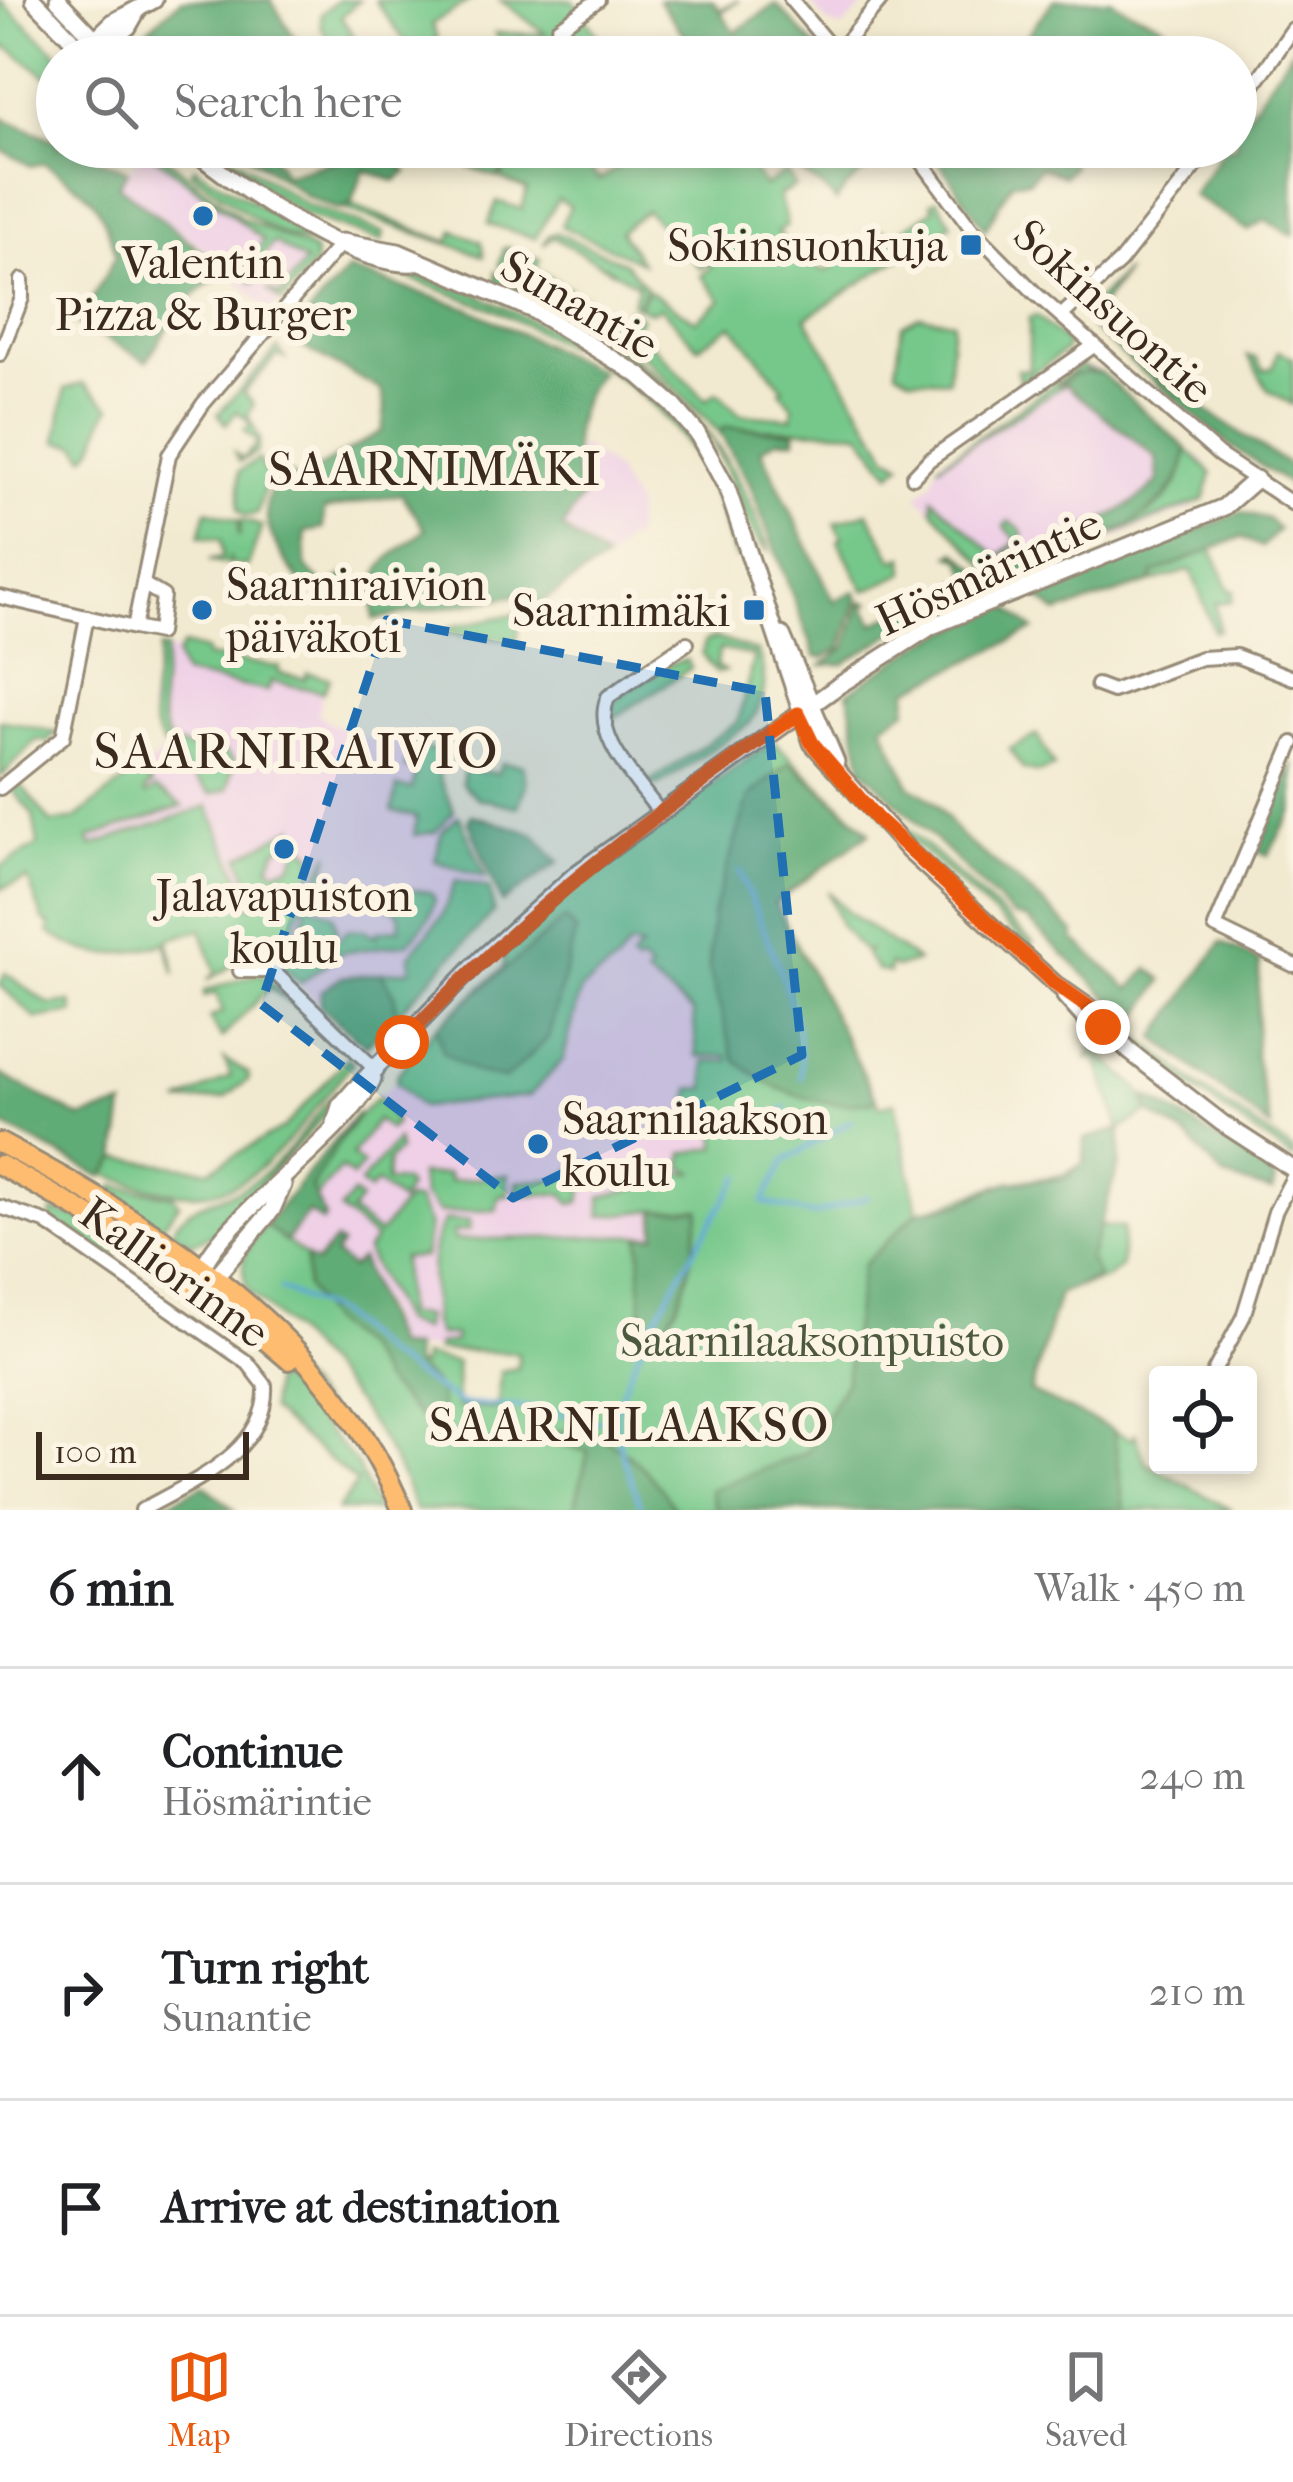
<!DOCTYPE html>
<meta charset="utf-8">
<style>
:root{--surface:#fff;--page:#f6f6f6;--text:#202124;--muted:#757577;--line:#e0e0e0;--accent:#ea580c}
body{margin:0;font-family:"IM FELL French Canon",serif;background:var(--page);color:var(--text)}
.controls{position:absolute;right:36px;bottom:36px;display:grid;overflow:hidden;border-radius:12px;box-shadow:0 6px 18px #0003}
.controls button{width:108px;height:108px;display:grid;place-items:center;padding:0;border:0;border-bottom:3px solid var(--line);background:var(--surface);color:var(--text);font:60px sans-serif}
.scale{position:absolute;left:36px;bottom:30px;width:213px;box-sizing:border-box;padding-left:12px;border:6px solid #3b2a1e;border-top:0;font-size:33px;line-height:42px;white-space:nowrap;color:#3b2a1e;-webkit-text-stroke:9px #fcf5e5;paint-order:stroke}
.stop{position:absolute;width:36px;height:36px;margin:-27px;border:9px solid #ea580c;border-radius:50%;background:#fff}
.stop.end{background:#ea580c;border-color:#fff;box-shadow:0 3px 12px #0008}
.list{margin:0;padding:0;list-style:none}
h2{display:flex;justify-content:space-between;align-items:center;height:156px;margin:0;padding:0 48px;font-size:51px}
h2 small{font-size:39px;font-weight:400;color:var(--muted)}
.list li{display:grid;grid-template-columns:78px 1fr auto;gap:36px;align-items:center;box-sizing:border-box;height:216px;padding:0 48px;border-top:3px solid var(--line)}
.list b{display:block;font-size:45px;white-space:nowrap}
.list p{margin:0;font-size:39px;white-space:nowrap;color:var(--muted)}
.list em{font-size:39px;font-style:normal;color:var(--muted)}
.icon{flex:none;width:66px;height:66px;fill:none;stroke:currentColor;stroke-width:2;stroke-linecap:round;stroke-linejoin:round}
.map{position:relative;flex:none;width:1293px;height:1510px;overflow:hidden}
.search{position:absolute;background:var(--surface);box-shadow:0 6px 18px #0003;left:36px;right:36px;top:36px;height:132px;display:flex;align-items:center;gap:30px;box-sizing:border-box;padding:0 42px;border-radius:66px;color:var(--muted);font-size:45px}
.sheet{height:804px;background:var(--surface)}
nav{display:flex;justify-content:space-around;align-items:center;box-sizing:border-box;height:168px;border-top:3px solid var(--line);background:var(--surface);font-size:33px;color:var(--muted)}
nav a{display:grid;justify-items:center;gap:6px}
nav .on{color:var(--accent)}
.map>svg:first-child{display:block}
.built{fill:#efd0e6}
.green{fill:#76c88a;stroke:#587954;stroke-width:3}
.forest{fill:#60ac76;stroke:#4e6b4a;stroke-width:3}
.lines{fill:none;stroke-linecap:round;stroke-linejoin:round}
.stream{stroke:#61a9d8;stroke-width:4.5}
.minor-casing{stroke:#968a77;stroke-width:18}
.tertiary-casing{stroke:#968a77;stroke-width:21}
.primary-casing{stroke:#968a77;stroke-width:24}
.minor{stroke:#fff;stroke-width:12}
.tertiary{stroke:#fff;stroke-width:15}
.primary{stroke:#febc70;stroke-width:18}
.route{stroke:#ea580c;stroke-width:15}
.marked{fill:#1f6fb2;fill-opacity:0.2;stroke:#1f6fb2;stroke-width:9;stroke-dasharray:24 15;stroke-linejoin:round}
.poi-dot{fill:#1f6fb2;stroke:#fcf5e5;stroke-width:4.5}
.labels{text-anchor:middle;stroke-width:12;stroke-linejoin:round;paint-order:stroke}
.poi-label{font-size:45px;fill:#3b2a1e;stroke:#fcf5e5;text-anchor:end}
.street-label{font-size:45px;fill:#3b2a1e;stroke:#fcf5e5}
.park-label{font-size:45px;fill:#4d593e;stroke:#fcf5e5}
.neighbourhood-label{font-size:48px;letter-spacing:3px;fill:#3b2a1e;stroke:#fcf5e5}
.quarter-label{font-size:51px;letter-spacing:3px;fill:#3b2a1e;stroke:#fcf5e5}
</style>
<div class="map">
<svg width="1293" height="1510" viewBox="0 0 1293 1510">
<rect width="100%" height="100%" fill="#fcf5e5"/>
<filter id="ink" filterUnits="userSpaceOnUse"><feTurbulence type="fractalNoise" baseFrequency=".00833" numOctaves="2"/><feDisplacementMap in="SourceGraphic" scale="24" xChannelSelector="R" yChannelSelector="G"/><feConvolveMatrix kernelMatrix="1 2 1 2 8 2 1 2 1" color-interpolation-filters="sRGB"/></filter>
<filter id="wash" filterUnits="userSpaceOnUse"><feTurbulence type="fractalNoise" baseFrequency=".004" numOctaves="4" result="noise"/><feDisplacementMap in="SourceGraphic" scale="48" xChannelSelector="R" yChannelSelector="G"/><feGaussianBlur stdDeviation="2.7" result="paint"/><feColorMatrix in="noise" values="0 0 0 0 0 0 0 0 0 0 0 0 0 0 0 0 0 1.4 0 .05"/><feComposite in="paint" operator="in"/></filter>
<g filter="url(#wash)">
<rect width="100%" height="100%" fill="#f2ead0"/>
<!-- built -->
<g class="built">
<path d="M807,0H870L842,28L829,24Z"/>
<path d="M147,147L241,218L314,251L316,262L270,312L205,249L117,185Z"/>
<path d="M1083,366L1096,368L1205,463L1213,483L1192,508L1006,579L985,566L917,495L932,483L938,462Z"/>
<path d="M580,445L612,467L635,505V538L625,540L609,560L561,529L582,498L573,474Z"/>
<path d="M160,648L325,684L318,713L330,724L351,729V734L438,751L439,778L477,852L494,912L370,1044H361L271,958L249,907L122,936L79,816L165,752L149,709Z"/>
<path d="M629,946L642,947L716,1018L752,1168L656,1236H641L455,1350L395,1347L387,1317L359,1260L352,1269L334,1254L315,1263L265,1225L347,1121L396,1082L422,1107L529,1096L563,1060L581,989L616,963Z"/>
</g>
<!-- green -->
<g class="green">
<path d="M0,0L58,54L55,82L7,47L0,52Z"/>
<path d="M338,0H359L341,17L367,57H341L321,27V14Z"/>
<path d="M375,0H470L432,24L442,50L406,43Z"/>
<path d="M500,0H573L613,57H562L560,48L556,57H545L537,45L513,57H484L503,46L495,33L546,34Z"/>
<path d="M203,147H218L307,205L384,233L382,241L304,215Z"/>
<path d="M236,147H267L285,175L370,150L351,205L449,242L454,231L481,241L484,256L308,197Z"/>
<path d="M454,147H566L579,160L549,166H588L599,180L622,165L617,155L629,147H738L764,186L786,172L795,186L779,196L787,225L778,232L804,263L827,271L883,229L890,238L934,209L931,203L937,199L952,224L806,318L888,455L902,464L891,473L860,432L724,427L719,432L625,337L636,314L642,317L636,328L706,400L717,392L740,414L792,418L793,406L780,391L783,388L732,325L698,347L660,307L652,312L639,307L648,290L696,321L721,300L701,276L711,267L708,262L700,268L646,210L620,231L641,262L561,226L570,206L558,199L535,238L488,224L497,201L522,209L527,189L502,179L504,165L498,178L449,159Z"/>
<path d="M826,147L850,163L882,147H903L906,153L901,158L895,149C875,165 845,182 836,201C821,181 800,176 788,160Z"/>
<path d="M154,148L241,218L314,251L316,262L282,302L267,289L280,295L305,262L274,242L249,273L257,280L253,283L241,271L264,240L150,153Z"/>
<path d="M194,167L320,242C277,245 226,197 192,172Z"/>
<path d="M557,233L625,263L646,287L636,306L632,303L638,285L553,237L543,245L549,235Z"/>
<path d="M510,247L506,257L517,262L522,252L540,259L535,269L622,319L628,309L633,312L620,332L499,266L504,248Z"/>
<path d="M385,264L441,277L570,339L567,346L491,308L386,270Z"/>
<path d="M496,272C629,341 718,406 769,551C748,541 729,466 711,440C658,366 575,324 496,284Z"/>
<path d="M919,316L953,321L948,380L911,378L896,370L902,325Z"/>
<path d="M1036,316L1066,342V350L1020,383L1017,370H1029V318Z"/>
<path d="M278,348L285,358L277,356L243,393L254,404L248,415L260,440L257,452L239,462L235,453L243,459L258,442L244,431L251,423L237,411L226,424L218,414Z"/>
<path d="M1278,351L1293,358V405L1268,390L1248,356L1256,358L1263,370L1273,368Z"/>
<path d="M596,355C675,405 721,466 737,559C727,545 724,518 716,499C692,435 649,396 593,361Z"/>
<path d="M1079,366L1101,373L1086,372L1058,383L1059,388L937,466Z"/>
<path d="M83,383L111,407C97,422 103,443 85,456L78,445L57,441L65,389Z"/>
<path d="M1186,448L1212,474L1204,500L1060,555C1109,532 1186,514 1186,448Z"/>
<path d="M258,459L268,476L257,514L246,516L239,510V471Z"/>
<path d="M933,498L998,557L1017,540L1004,526L1009,521L1022,530L1023,541L987,567L933,510Z"/>
<path d="M207,510L238,520L239,537L241,520L262,526L248,566L231,564L230,559L228,564L209,560L223,557L221,540L200,536Z"/>
<path d="M868,512L894,560L904,557L905,573L865,591L838,541L842,537L835,523Z"/>
<path d="M1212,548L1229,590L1234,591L1232,601L1216,603L1219,630L1214,631L1191,570L1152,582L1153,574Z"/>
<path d="M520,613L517,641L449,633L450,627Z"/>
<path d="M716,638L758,652C768,680 767,699 749,724L659,785H646L642,773L649,783L738,722L754,656L720,649L716,666L725,671L716,673L702,654L705,641Z"/>
<path d="M183,645L206,651V657L279,667L278,673L305,679L307,673L330,678L323,692L271,681L268,691L183,675L176,656Z"/>
<path d="M160,648L166,649C163,681 154,714 170,743L209,754L216,743L234,761L228,789L211,794C148,734 144,736 160,648Z"/>
<path d="M687,660L691,668L609,721L616,697L666,665Z"/>
<path d="M0,720L54,732L57,733L47,742L37,740L1,777Z"/>
<path d="M838,729L846,730L852,765L872,796L1033,943L1030,947L884,816L831,733Z"/>
<path d="M1037,735L1054,767L1038,773L1023,769L1010,749Z"/>
<path d="M773,741L870,832L775,903L880,1106L895,1102L918,1211C955,1205 980,1188 1011,1182C1041,1176 1059,1183 1084,1162L1085,1139L1120,1129L1096,1057L1087,1059L1092,1046L1140,1090L1149,1112L1121,1129L1119,1165L1098,1226L1123,1228L1121,1267L1106,1279L1059,1293L1031,1392L1131,1439L1135,1434L1146,1463L1232,1510H415C386,1424 317,1352 250,1292C234,1264 247,1248 265,1225L315,1263L335,1241L341,1245L334,1254L351,1268L360,1259L395,1347L413,1348L414,1365H422V1356L456,1363L457,1407L498,1409L500,1371L518,1368V1353L436,1350L437,1344L455,1342L454,1335H438L433,1324C433,1290 425,1248 445,1220L470,1221V1230L453,1232L454,1240L656,1235L655,1210L601,1216V1197L641,1187L642,1174L695,1173L683,1167L684,1153L717,1147L716,1117L689,1105L691,1089L706,1088L705,1061H728L727,1056H697L693,1012L646,975L650,971L641,961L636,965L631,959L641,948L629,946L616,963L581,989L563,1060L529,1096L421,1107L396,1082L398,1074L436,1027L504,967V951L575,883Z"/>
<path d="M409,747L438,751L439,778L454,811L435,832L414,835L417,817L392,811L397,787L412,789L416,771L405,768Z"/>
<path d="M501,763L523,765L526,784L518,807L478,798L462,784L464,770L498,773Z"/>
<path d="M140,769L152,785L145,790L146,795L156,789L183,806L89,838L91,846L208,806L241,879L236,886L249,906L312,888L330,853L322,889C299,903 292,919 294,947L303,957L320,956L348,930H364L376,937L377,932L400,928L399,913L371,895L404,889L430,892L435,899L429,918L408,943L340,953L301,983L271,958H246L207,980L216,973L201,929L168,940L176,974L165,943C114,958 91,961 49,932L51,926L43,920L28,879L0,889V867L38,845L33,815L10,787L22,786L51,823L75,819Z"/>
<path d="M459,816L486,877L435,861L442,832Z"/>
<path d="M294,827L292,841L276,850L270,866L276,871L291,865L304,836L305,848L314,855L311,877L301,884L252,892L240,857Z"/>
<path d="M456,880L489,888L494,912L393,1018L395,995L381,973L411,970L410,955L442,916Z"/>
<path d="M828,891L849,913L917,961L896,968L890,964L889,973L877,970L865,955L869,950L863,951L841,927Z"/>
<path d="M308,902L333,915L337,931L320,950L307,953L298,943Z"/>
<path d="M5,973L50,1005L71,1002L74,1013L36,1019L0,985Z"/>
<path d="M260,973L298,1008L269,988L222,1038L209,1018L223,1012L216,993L204,997V991Z"/>
<path d="M1100,1006L1200,1087L1293,1151V1159L1146,1055Z"/>
<path d="M348,1057L353,1063C320,1100 287,1151 245,1179C179,1224 60,1154 0,1124V1074L81,1118L124,1106L117,1158L209,1170L285,1127Z"/>
<path d="M224,1059L248,1073V1080L225,1098L179,1103L231,1076Z"/>
<path d="M336,1092L341,1097L219,1232L193,1243L170,1232C197,1193 214,1206 250,1184C283,1164 310,1121 336,1092Z"/>
<path d="M377,1097L396,1122L389,1130L377,1120L352,1155L363,1165L352,1177L341,1168L313,1200C307,1174 358,1116 377,1097Z"/>
<path d="M397,1140L399,1150L388,1161L386,1182L402,1181L408,1187L400,1202L376,1183L369,1191L360,1184Z"/>
<path d="M585,1160L589,1166L580,1202L571,1204L563,1194L517,1195V1182L560,1179Z"/>
<path d="M448,1174L449,1181L508,1175V1196H499L496,1210L439,1213L423,1196L419,1175Z"/>
<path d="M115,1186L174,1196L179,1204L162,1227L109,1192Z"/>
<path d="M353,1194L360,1200L351,1212L379,1234L406,1200L417,1201L429,1225L424,1257L402,1258L405,1315L425,1316L422,1330L402,1322L366,1251L375,1239L340,1210Z"/>
<path d="M52,1211L82,1218L142,1257L96,1250L51,1220Z"/>
<path d="M164,1266C257,1340 340,1400 392,1510H384C367,1416 230,1330 160,1273Z"/>
<path d="M273,1372L356,1463L376,1510H337L357,1483L270,1410Z"/>
</g>
<!-- forest -->
<g class="forest">
<path d="M181,0H271L302,50L291,57H143L141,35Z"/>
<path d="M658,0H712L720,10L739,0L721,12L735,32L776,4L818,50L814,57H701Z"/>
<path d="M1054,0H1112C1131,17 1160,14 1174,37L1168,45L1153,38L1134,57H1010Z"/>
<path d="M1293,48V235L1265,220L1248,230L1192,195L1225,147H1236V131Z"/>
<path d="M2,118L57,141V147H72L128,171L118,185L228,272C190,290 168,325 147,361L78,324L116,255C99,197 92,196 44,163L31,166L0,149Z"/>
<path d="M236,147H267L285,175L385,147L407,172L395,181L364,170L351,204L339,210L308,197Z"/>
<path d="M929,147H1069L1072,167L1064,176L1041,167L1028,181L1012,182L985,230Z"/>
<path d="M348,270L468,308L600,372C570,409 569,459 582,498L562,528L605,560L538,605L530,593L374,619C369,565 385,561 425,530L402,494L324,510L323,529L305,532L306,567L327,587L351,571L364,597L305,588C279,554 244,508 286,472L298,480L382,431L385,407L381,390L287,338Z"/>
<path d="M1126,271L1101,306V321L1163,370L1157,378L1293,468V487L1228,444L1091,328L1089,308Z"/>
<path d="M1086,372L1101,373L1186,448C1187,520 1062,556 1006,579L1000,573C1038,548 1135,513 1158,480L1156,457L1065,385L1059,388L1071,375Z"/>
<path d="M724,427L795,432V440H777L761,449L834,601L855,591L858,597L841,648L822,658L816,657L749,482L719,432Z"/>
<path d="M1241,512L1269,519L1278,530L1262,547L1241,537L1153,574L1152,582L1057,613L1036,596Z"/>
<path d="M957,551L983,574V588L916,619L843,664L823,665L846,647L861,601L869,603L865,606L874,624L970,577L961,558L951,555Z"/>
<path d="M1007,606L1034,630L908,690L907,710L883,725L910,786C947,803 943,823 969,843C1007,871 1041,900 1075,933L1074,939L1130,989L1149,968L1163,980L1135,1023L1027,919L1013,916L863,769L848,692L926,641Z"/>
<path d="M790,762L870,832L775,903L877,1100C828,1112 772,1093 734,1058L709,969L712,916L749,797Z"/>
<path d="M1293,762V811L1268,855L1257,851Z"/>
<path d="M472,815L533,833L559,862L502,903L468,820Z"/>
<path d="M565,919L576,931L548,1038L505,1079L475,1072L443,1052L436,1027Z"/>
<path d="M1222,942L1260,962L1255,1056L1271,1128L1155,1038Z"/>
<path d="M381,973L395,995L396,1017L366,1046L320,1006L321,991L342,977Z"/>
<path d="M0,1074L81,1118L124,1106L117,1158L103,1177L0,1124Z"/>
<path d="M1147,1096L1268,1169L1275,1180L1272,1191L1224,1177L1186,1136L1149,1112Z"/>
<path d="M358,1112L311,1187L325,1218L322,1222L309,1212L285,1242L265,1225Z"/>
<path d="M1121,1129L1119,1165L1089,1258L1098,1277L1059,1294L1030,1392L1114,1430L1124,1510H717L710,1490L807,1452L846,1381L862,1266L918,1211L960,1204L1009,1182L1065,1179L1084,1162L1085,1139Z"/>
<path d="M700,1209C692,1255 687,1319 642,1345L640,1236L656,1235V1210Z"/>
<path d="M335,1241L341,1245L334,1254L351,1268L360,1259L395,1347L413,1348L414,1365L440,1390L441,1417L424,1422L382,1380L362,1348L329,1322L306,1287V1257L316,1263Z"/>
<path d="M586,1430C627,1446 652,1474 676,1510H574L588,1452L551,1441L541,1433Z"/>
<path d="M204,1485L234,1510H153Z"/>
</g>
<g class="lines">
<!-- stream -->
<g class="stream">
<path d="M740,871C764,938 804,1005 801,1078"/>
<path d="M851,1121L785,1161L763,1202L813,1215L868,1197"/>
<path d="M769,1136L786,1107"/>
<path d="M281,1289L338,1314L384,1355L461,1404L522,1407L597,1421L616,1418"/>
<path d="M642,1510C633,1482 618,1450 616,1421C614,1377 713,1217 741,1176"/>
</g>
</g>
</g>
<g filter="url(#ink)">
<g class="lines">
<defs>
<g id="minor">
<path d="M791,0L839,57"/>
<path d="M558,28L598,0"/>
<path d="M836,54L881,0"/>
<path d="M1236,111L1293,29"/>
<path d="M911,147L971,228L1036,294L1219,455L1293,504"/>
<path d="M1061,316L1120,262L1211,147"/>
<path d="M0,354L22,298V280"/>
<path d="M913,477L929,460L1095,345"/>
<path d="M0,597L134,628L169,455L203,404L342,242"/>
<path d="M134,628L159,633L163,596L143,584"/>
<path d="M1097,685L1113,691L1201,658L1236,656L1293,678"/>
<path d="M1293,743L1215,927L1293,965"/>
<path d="M0,788L63,737L87,617"/>
<path d="M659,812C638,781 591,737 608,697L687,643"/>
<path d="M240,971H273L377,1071"/>
<path d="M0,1207L45,1222L248,1363L265,1385C269,1451 190,1483 142,1510"/>
<path d="M1212,1375L1243,1317L1275,1212L1293,1177"/>
</g>
<g id="tertiary">
<path d="M34,0L87,55"/>
<path d="M58,0L112,57"/>
<path d="M98,49L128,27L137,11"/>
<path d="M83,51L113,22L154,0"/>
<path d="M189,147C238,187 350,267 414,263"/>
<path d="M342,242L398,252L533,310L639,375L672,404L697,433L727,488L812,743L909,851L1055,984L1091,1009L1129,1051L1222,1123L1293,1169"/>
<path d="M782,635L836,762"/>
<path d="M1065,996L1089,1023L1103,1027"/>
<path d="M335,1123L340,1106L354,1090L482,958L576,874L838,686L932,626L1224,507L1256,479"/>
<path d="M200,1275C215,1222 342,1140 373,1079"/>
<path d="M204,1281L216,1276L272,1210L283,1185"/>
</g>
<g id="primary">
<path d="M0,1143C158,1226 332,1337 402,1510"/>
<path d="M0,1165C104,1221 199,1282 289,1360"/>
</g>
</defs>
<!-- minor casing -->
<use href="#minor" class="minor-casing"/>
<!-- tertiary casing -->
<use href="#tertiary" class="tertiary-casing"/>
<!-- primary casing -->
<use href="#primary" class="primary-casing"/>
<!-- minor -->
<use href="#minor" class="minor"/>
<!-- tertiary -->
<use href="#tertiary" class="tertiary"/>
<!-- primary -->
<use href="#primary" class="primary"/>
</g>
</g>
<g class="lines" filter="url(#ink)">
<!-- route -->
<path class="route" d="M402,1042C526,911 650,816 798,714L812,743L877,819L1054,983L1091,1009L1103,1027"/>
</g>
<!-- marked area -->
<path class="marked" d="M387,620L765,692L802,1055L513,1198L261,1004Z"/>
<!-- markers -->
<g class="poi-dot">
<circle cx="203" cy="216" r="12"/>
<rect x="959" y="233" width="24" height="24" rx="6"/>
<circle cx="202" cy="610" r="12"/>
<rect x="742" y="598" width="24" height="24" rx="6"/>
<circle cx="284" cy="849" r="12"/>
<circle cx="538" cy="1144" r="12"/>
</g>
<g class="labels">
<!-- poi labels -->
<g class="poi-label">
<text x="947" y="261">Sokinsuonkuja</text>
<text x="203" y="278" text-anchor="middle">Valentin<tspan x="203" dy="52">Pizza &amp; Burger</tspan></text>
<text x="226" y="600" text-anchor="start">Saarniraivion<tspan x="226" dy="52">päiväkoti</tspan></text>
<text x="730" y="626">Saarnimäki</text>
<text x="284" y="911" text-anchor="middle">Jalavapuiston<tspan x="284" dy="52">koulu</tspan></text>
<text x="562" y="1134" text-anchor="start">Saarnilaakson<tspan x="562" dy="52">koulu</tspan></text>
</g>
<!-- street labels -->
<g class="street-label">
<text transform="translate(580 304) rotate(30)" y="16">Sunantie</text>
<text transform="translate(1114 311) rotate(42)" y="16">Sokinsuontie</text>
<text transform="translate(988 571) rotate(-25)" y="16">Hösmärintie</text>
<text transform="translate(175 1272) rotate(36)" y="16">Kalliorinne</text>
</g>
<!-- park labels -->
<g class="park-label">
<text x="812" y="1356">Saarnilaaksonpuisto</text>
</g>
<!-- neighbourhood labels -->
<g class="neighbourhood-label">
<text x="436" y="485">SAARNIMÄKI</text>
<text x="630" y="1441">SAARNILAAKSO</text>
</g>
<!-- quarter labels -->
<g class="quarter-label">
<text x="297" y="768">SAARNIRAIVIO</text>
</g>
</g>
</svg>
<div class="controls">
<button><svg class="icon" aria-label="locate" viewBox="0 0 24 24"><circle cx="12" cy="12" r="6"/><path d="M12 2v4M12 18v4M2 12h4M18 12h4"/></svg></button>
</div>
<div class="scale">100 m</div>
<div class="stop" style="left:402px;top:1042px"></div>
<div class="stop end" style="left:1103px;top:1027px"></div>
<div class="search"><svg class="icon" aria-label="search" viewBox="0 0 24 24"><circle cx="10" cy="10" r="6"/><path d="M15 15l6 6"/></svg>Search here</div>
</div>
<section class="sheet">
<h2>6 min<small>Walk · 450 m</small></h2>
<ul class="list">
<li><svg class="icon" aria-label="ahead" viewBox="0 0 24 24"><path d="M12 20V5M6 11l6-6 6 6"/></svg><div><b>Continue</b><p>Hösmärintie</p></div><em>240 m</em></li>
<li><svg class="icon" aria-label="right" viewBox="0 0 24 24"><path d="M7 20v-9h11M14 6l5 5-5 5"/></svg><div><b>Turn right</b><p>Sunantie</p></div><em>210 m</em></li>
<li><svg class="icon" aria-label="arrive" viewBox="0 0 24 24"><path d="M6 21V4h12l-3 4 3 4H6"/></svg><div><b>Arrive at destination</b></div></li>
</ul>
</section>
<nav>
<a class="on"><svg class="icon" aria-label="map" viewBox="0 0 24 24"><path d="M3 6l6-2 6 2 6-2v14l-6 2-6-2-6 2zM9 4v14M15 6v14"/></svg>Map</a>
<a><svg class="icon" aria-label="directions" viewBox="0 0 24 24"><path d="M12 3l9 9-9 9-9-9zM9 14v-3h6M13 9l2 2-2 2"/></svg>Directions</a>
<a><svg class="icon" aria-label="saved" viewBox="0 0 24 24"><path d="M7 4h10v16l-5-4-5 4z"/></svg>Saved</a>
</nav>
